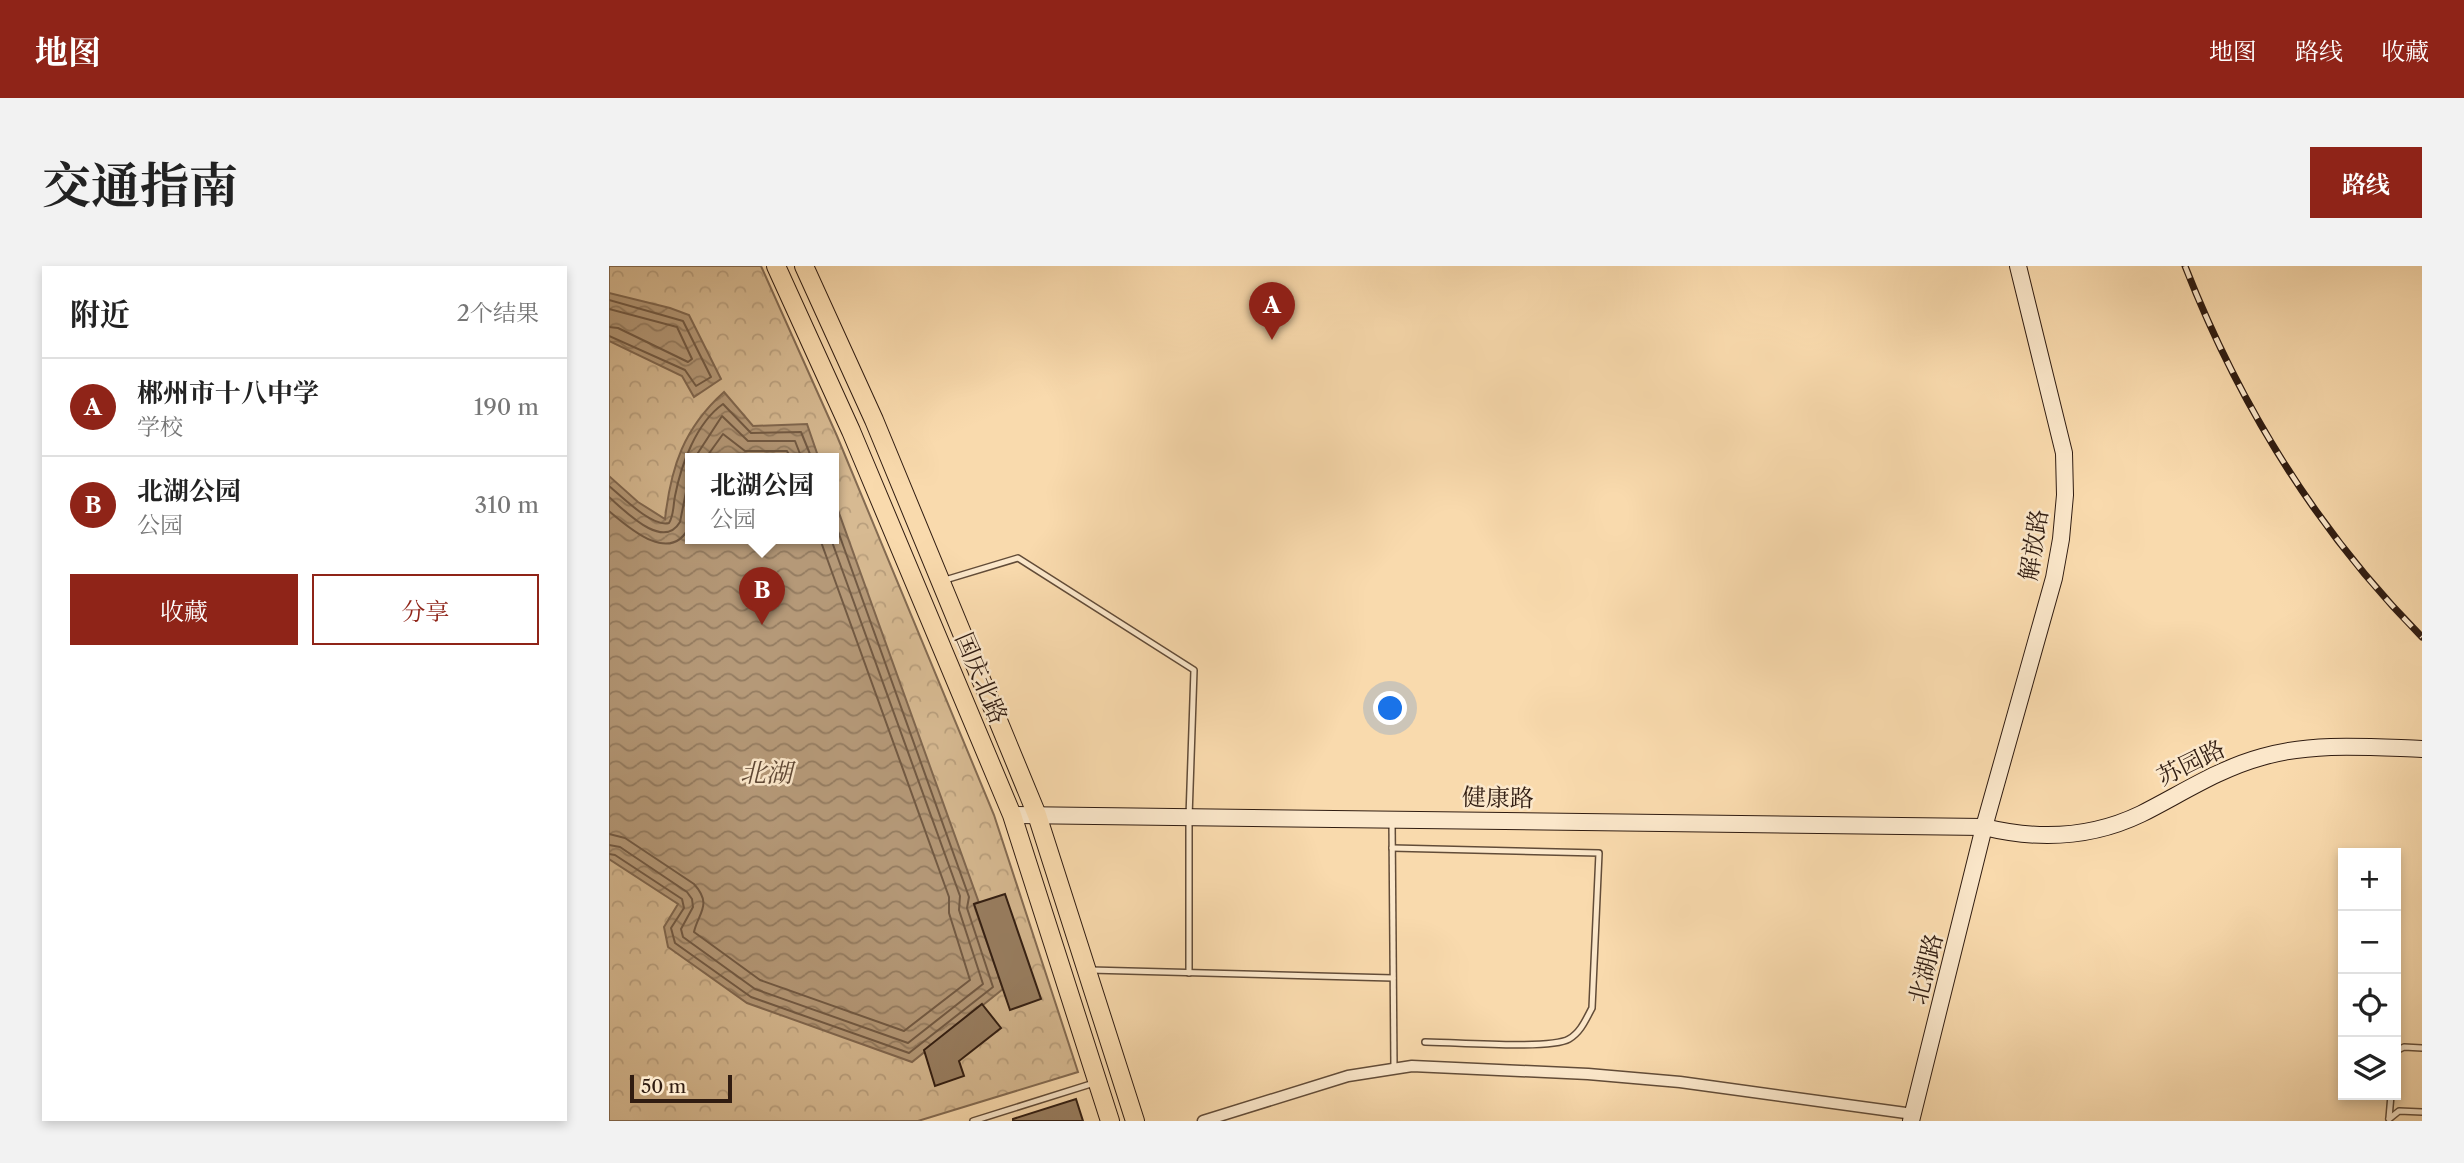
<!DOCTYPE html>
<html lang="zh">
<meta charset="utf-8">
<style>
:root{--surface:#fff;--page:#f2f2f2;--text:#222;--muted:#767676;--line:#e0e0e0;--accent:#8f2418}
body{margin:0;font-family:"Libre Caslon Text","Noto Serif SC",serif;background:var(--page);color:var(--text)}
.controls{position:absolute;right:21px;bottom:21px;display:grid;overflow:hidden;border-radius:0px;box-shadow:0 4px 10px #0003}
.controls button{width:63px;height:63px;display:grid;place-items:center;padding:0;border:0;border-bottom:2px solid var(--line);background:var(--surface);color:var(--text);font:35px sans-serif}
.scale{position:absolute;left:21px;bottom:18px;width:102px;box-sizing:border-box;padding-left:7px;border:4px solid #301c11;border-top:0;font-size:19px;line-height:24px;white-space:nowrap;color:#301c11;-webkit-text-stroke:5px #fbe7ca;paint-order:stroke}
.you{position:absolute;left:782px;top:443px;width:24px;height:24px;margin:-18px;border:5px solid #fff;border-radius:50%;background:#1a73e8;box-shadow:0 0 0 10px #1a73e833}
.badge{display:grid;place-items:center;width:46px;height:46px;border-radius:50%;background:var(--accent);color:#fff;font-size:23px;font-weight:700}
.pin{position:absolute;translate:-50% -58px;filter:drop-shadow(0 2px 4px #0008)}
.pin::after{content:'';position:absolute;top:37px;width:24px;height:21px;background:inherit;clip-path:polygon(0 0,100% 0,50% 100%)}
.popup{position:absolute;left:76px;top:187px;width:154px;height:91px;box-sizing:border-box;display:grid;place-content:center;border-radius:0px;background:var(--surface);filter:drop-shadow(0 2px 5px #0005);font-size:23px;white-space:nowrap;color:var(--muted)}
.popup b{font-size:26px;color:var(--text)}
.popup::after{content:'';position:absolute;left:50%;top:100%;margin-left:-14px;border:14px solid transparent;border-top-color:var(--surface)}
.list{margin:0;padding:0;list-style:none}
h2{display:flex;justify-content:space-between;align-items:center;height:91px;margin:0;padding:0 28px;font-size:30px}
h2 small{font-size:23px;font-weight:400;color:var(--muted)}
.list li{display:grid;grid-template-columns:46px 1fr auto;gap:21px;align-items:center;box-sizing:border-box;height:98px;padding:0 28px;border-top:2px solid var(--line)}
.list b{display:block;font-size:26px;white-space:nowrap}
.list p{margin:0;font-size:23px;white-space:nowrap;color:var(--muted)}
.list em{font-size:23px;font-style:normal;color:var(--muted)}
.actions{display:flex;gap:14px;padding:21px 28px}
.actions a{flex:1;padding:16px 0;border:2px solid var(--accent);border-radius:0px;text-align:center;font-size:24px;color:var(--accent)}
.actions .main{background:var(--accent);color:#fff}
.icon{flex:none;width:38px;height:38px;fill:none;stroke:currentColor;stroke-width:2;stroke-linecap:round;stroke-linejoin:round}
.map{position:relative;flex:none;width:1813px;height:855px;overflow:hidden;border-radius:0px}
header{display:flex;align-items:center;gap:42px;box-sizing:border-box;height:98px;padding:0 35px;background:var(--accent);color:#fff}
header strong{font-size:33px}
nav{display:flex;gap:38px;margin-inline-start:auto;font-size:24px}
.intro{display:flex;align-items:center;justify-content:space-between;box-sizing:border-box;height:168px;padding:0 42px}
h1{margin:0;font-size:49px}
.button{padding:18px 32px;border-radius:0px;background:var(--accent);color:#fff;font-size:24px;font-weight:700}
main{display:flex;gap:42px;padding:0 42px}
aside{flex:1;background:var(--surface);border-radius:0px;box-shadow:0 4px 10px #0003}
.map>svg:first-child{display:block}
.park{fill:url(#park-crowns);stroke:#846b52;stroke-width:2;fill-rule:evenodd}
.water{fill:url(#water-waves);stroke:#80674f;stroke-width:2}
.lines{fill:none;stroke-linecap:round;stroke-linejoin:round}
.shore{stroke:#725a44;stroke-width:2}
.building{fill:#997f62;stroke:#301c11;stroke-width:2}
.lane-casing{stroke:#624c38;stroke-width:8}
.street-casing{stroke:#624c38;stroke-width:13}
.secondary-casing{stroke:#301c11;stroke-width:18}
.primary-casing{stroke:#301c11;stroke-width:20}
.lane{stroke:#fbe7ca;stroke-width:5}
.street{stroke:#fbe7ca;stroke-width:10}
.secondary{stroke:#fbe7ca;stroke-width:16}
.primary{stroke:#f9daad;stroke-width:18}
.rail-casing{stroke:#301c11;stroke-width:7}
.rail{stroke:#fbe7ca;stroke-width:4.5;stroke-dasharray:13;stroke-linecap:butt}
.labels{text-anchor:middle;stroke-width:5;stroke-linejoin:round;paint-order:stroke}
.street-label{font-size:24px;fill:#301c11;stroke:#fbe7ca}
.water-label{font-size:26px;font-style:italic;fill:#5f4835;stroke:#fbe7ca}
</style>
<header>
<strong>地图</strong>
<nav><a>地图</a><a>路线</a><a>收藏</a></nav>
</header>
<div class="intro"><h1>交通指南</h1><a class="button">路线</a></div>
<main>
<aside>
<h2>附近<small>2个结果</small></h2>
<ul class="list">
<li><span class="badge">A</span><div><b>郴州市十八中学</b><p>学校</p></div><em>190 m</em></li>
<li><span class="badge">B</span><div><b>北湖公园</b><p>公园</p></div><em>310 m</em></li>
</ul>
<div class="actions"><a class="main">收藏</a><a>分享</a></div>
</aside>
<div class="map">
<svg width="1813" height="855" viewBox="0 0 1813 855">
<defs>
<pattern id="park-crowns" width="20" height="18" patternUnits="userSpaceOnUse" patternTransform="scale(1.75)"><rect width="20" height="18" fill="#d7ba92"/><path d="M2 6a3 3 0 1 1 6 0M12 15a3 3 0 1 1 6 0" fill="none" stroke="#b99f7d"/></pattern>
<pattern id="water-waves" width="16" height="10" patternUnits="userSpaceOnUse" patternTransform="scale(1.75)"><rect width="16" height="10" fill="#b59978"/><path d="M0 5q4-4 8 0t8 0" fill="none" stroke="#947c61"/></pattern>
</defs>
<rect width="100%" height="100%" fill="#f9daad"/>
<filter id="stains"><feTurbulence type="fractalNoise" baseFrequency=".00286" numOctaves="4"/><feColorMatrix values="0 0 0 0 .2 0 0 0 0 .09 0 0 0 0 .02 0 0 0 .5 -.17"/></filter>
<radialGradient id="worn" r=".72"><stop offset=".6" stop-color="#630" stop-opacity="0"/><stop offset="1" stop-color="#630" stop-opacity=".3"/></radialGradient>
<!-- park -->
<path class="park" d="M0,0H152L228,170L385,549L469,806L309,855H0ZM81,193H225V273H81Z"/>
<!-- water -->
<g class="water">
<path d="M0,27L61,42L80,49L112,113L85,131L73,110L0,75Z"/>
<path d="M115,126L144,160L198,158L210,193H81V273H225V233L370,637L365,639L394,723L303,796L138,737L59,681L55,661L69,638L0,593V210L29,236L56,253C62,200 75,162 115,126Z"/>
</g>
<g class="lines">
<!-- shore -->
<g class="shore">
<path d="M0,34L74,55L102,111L87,120L76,104L0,70"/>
<path d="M0,43L68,61L83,93L79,96L9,62L0,61"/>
<path d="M85,193L113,150L139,175H186L193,193"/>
<path d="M96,193L114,168L136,185H178L182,193"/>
<path d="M0,220C12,230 44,262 60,257C65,249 64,240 66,230C72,199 87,157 114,138L142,167L192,166L203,193"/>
<path d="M0,231C16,245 54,285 71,256L81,206"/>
<path d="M0,245C21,263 63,300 81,259"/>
<path d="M0,568L16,572L85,618C104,639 89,647 85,666L151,714L295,765L361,714L340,647V631L211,273"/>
<path d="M0,579L11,581L78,626L83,633L84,641L72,663L74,671L146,723L299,777L374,718L350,644L351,630L222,273"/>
<path d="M0,588L6,589L73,633L75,642L62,662L66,677L142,731L300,787L384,721L358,642L360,631L225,254"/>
</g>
</g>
<!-- building -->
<g class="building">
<path d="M396,628L432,733L401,744L365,638Z"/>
<path d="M373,738L392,762L350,795L355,810L326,820L315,784Z"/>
<path d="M467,833L474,855H404V853Z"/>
</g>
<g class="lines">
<defs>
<g id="lane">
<path d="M336,314L409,292L585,404L580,551V707"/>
<path d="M783,556L785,802"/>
<path d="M783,582L990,587L983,742C977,753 972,766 960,773C941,784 844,776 816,776"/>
<path d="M481,704L784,712"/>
<path d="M1787,785L1795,781L1813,782"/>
<path d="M1780,852L1782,829"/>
<path d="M1780,853L1790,845L1813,846"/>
<path d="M364,855L485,817"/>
</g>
<path id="street" d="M594,855L739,810L803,800L979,808L1071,816L1304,848"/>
<g id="secondary">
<path d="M403,549L1375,561C1428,574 1482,572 1532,548C1572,528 1609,503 1653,491C1705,476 1759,481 1813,483"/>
<path d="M1302,855L1375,561L1445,312L1452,273L1456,229L1455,187L1409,0"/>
</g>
<g id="primary">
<path d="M167,0L242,165L403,549L501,855"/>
<path d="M195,0L265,154L428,549L526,855"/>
</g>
</defs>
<!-- lane casing -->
<use href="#lane" class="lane-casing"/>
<!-- street casing -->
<use href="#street" class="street-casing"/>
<!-- secondary casing -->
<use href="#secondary" class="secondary-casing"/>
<!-- primary casing -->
<use href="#primary" class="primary-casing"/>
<!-- lane -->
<use href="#lane" class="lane"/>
<!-- street -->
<use href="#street" class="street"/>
<!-- secondary -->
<use href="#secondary" class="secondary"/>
<!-- primary -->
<use href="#primary" class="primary"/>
<defs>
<path id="rail" d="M1576,0C1630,138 1708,265 1813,371"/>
</defs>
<!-- rail casing -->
<use href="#rail" class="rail-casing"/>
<!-- rail -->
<use href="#rail" class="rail"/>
</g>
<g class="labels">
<!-- street labels -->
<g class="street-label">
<text transform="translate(1425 279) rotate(-81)" y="8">解放路</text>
<text transform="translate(372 412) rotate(67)" y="8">国庆北路</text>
<text transform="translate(1582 497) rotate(-26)" y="8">苏园路</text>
<text transform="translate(889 532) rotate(1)" y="8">健康路</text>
<text transform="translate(1317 703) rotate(-76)" y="8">北湖路</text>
</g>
<!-- water labels -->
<g class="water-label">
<text x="157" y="516">北湖</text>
</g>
</g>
<rect width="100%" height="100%" filter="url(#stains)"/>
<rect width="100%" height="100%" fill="url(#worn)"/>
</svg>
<div class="controls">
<button>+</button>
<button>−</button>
<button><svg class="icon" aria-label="locate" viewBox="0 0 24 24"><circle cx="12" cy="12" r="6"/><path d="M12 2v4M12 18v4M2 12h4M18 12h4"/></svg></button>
<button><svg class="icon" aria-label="layers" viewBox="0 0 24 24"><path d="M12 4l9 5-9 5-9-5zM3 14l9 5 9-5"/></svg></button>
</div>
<div class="scale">50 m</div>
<div class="you"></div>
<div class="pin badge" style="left:663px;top:74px">A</div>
<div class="pin badge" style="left:153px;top:359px">B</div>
<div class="popup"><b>北湖公园</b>公园</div>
</div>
</main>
